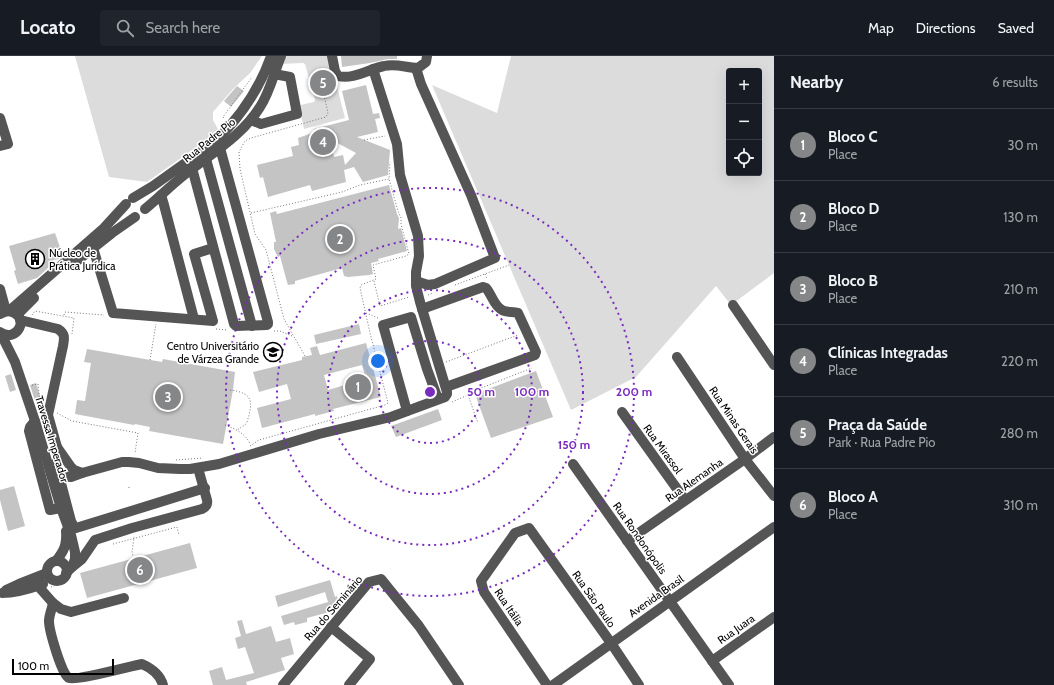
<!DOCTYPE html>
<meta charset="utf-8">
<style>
:root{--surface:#171b24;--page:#20242c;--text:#f1f3f6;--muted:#9ea1a6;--line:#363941;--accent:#858687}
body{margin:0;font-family:Cabin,sans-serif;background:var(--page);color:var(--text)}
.controls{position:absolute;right:12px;top:12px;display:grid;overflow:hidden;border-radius:4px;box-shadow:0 4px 16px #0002}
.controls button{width:36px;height:36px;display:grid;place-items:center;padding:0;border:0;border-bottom:1px solid var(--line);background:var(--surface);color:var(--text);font:20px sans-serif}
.scale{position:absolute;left:12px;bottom:10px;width:102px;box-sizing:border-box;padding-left:4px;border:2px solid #000;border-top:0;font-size:11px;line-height:14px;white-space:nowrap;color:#000;-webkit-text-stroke:3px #fff;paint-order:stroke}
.you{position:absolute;left:378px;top:305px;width:14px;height:14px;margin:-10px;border:3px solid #fff;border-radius:50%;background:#1a73e8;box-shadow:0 0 0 6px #1a73e833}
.badge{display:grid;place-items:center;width:26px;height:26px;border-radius:50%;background:var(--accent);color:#fff;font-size:13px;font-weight:700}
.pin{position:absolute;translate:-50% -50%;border:2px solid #fff;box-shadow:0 1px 4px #0006}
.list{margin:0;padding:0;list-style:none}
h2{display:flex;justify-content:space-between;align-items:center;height:52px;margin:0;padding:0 16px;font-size:17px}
h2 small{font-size:13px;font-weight:400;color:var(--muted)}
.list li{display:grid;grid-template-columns:26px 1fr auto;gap:12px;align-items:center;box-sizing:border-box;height:72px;padding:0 16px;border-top:1px solid var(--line)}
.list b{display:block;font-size:15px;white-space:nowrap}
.list p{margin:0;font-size:13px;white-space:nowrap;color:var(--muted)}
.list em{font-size:13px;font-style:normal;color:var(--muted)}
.icon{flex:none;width:22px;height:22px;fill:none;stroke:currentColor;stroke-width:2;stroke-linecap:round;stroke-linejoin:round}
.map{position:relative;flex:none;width:774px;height:629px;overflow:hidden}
header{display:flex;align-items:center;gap:24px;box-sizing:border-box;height:56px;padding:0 20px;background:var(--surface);border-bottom:1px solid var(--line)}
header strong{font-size:19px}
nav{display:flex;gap:22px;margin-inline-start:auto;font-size:14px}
.search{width:280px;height:36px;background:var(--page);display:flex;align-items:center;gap:10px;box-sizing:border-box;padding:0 14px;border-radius:4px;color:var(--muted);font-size:15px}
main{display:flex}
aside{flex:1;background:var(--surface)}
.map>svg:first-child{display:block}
.green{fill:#dcdcdc;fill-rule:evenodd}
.building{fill:#c4c4c4;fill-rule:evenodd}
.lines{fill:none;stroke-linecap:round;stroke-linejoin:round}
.path{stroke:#777;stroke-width:1;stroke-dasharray:1 2;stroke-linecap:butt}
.minor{stroke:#555;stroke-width:10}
.ring{fill:none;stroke:#7b2cbf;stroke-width:2;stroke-dasharray:2 4}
.labels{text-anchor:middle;stroke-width:3;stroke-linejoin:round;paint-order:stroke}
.street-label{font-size:11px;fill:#000;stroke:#fff}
.poi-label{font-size:11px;fill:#000;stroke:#fff;text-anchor:start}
.centre{fill:#7b2cbf;stroke:#fff;stroke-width:2}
.ring-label{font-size:12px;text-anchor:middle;font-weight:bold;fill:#7b2cbf;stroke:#fff;stroke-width:3;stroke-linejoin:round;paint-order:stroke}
</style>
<header>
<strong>Locato</strong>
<div class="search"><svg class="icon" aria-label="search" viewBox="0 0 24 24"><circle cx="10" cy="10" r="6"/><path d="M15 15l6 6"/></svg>Search here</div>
<nav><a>Map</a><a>Directions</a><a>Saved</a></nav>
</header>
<main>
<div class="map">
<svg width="774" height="629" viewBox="0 0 774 629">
<rect width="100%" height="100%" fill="#fff"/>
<!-- green -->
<g class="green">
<path d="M75,0H262L250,17L233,33L213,56V64L219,75L147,126L109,121Z"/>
<path d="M283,0H330L332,11L345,62L304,73L299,50C304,47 310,48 315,45V43L305,8L303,7L280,8Z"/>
<path d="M511,0H774V217L731,249L716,230L636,321L571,354L432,29L497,57ZM729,15H759V117H729Z"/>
</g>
<!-- building -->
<g class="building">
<path d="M341,0H397V3H388L370,7L342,11Z"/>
<path d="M366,29L373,58L379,57L380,62L375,63L378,76L357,81L390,94L388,119L363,126L354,111L344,114L346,126L312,135L310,129L268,141L263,121L260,122L257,109L293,100L291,91L299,89L298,82L315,76L314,73L349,64L342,35ZM330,83L356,97L345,109L343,99L334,101Z"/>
<path d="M237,30L244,35L231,51L224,45Z"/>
<path d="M389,129L397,158L399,162L398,173L401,172L407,195L378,203L379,205L371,207L373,218L369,219L348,221L344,220L342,212L295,225V228L288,229L287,226L280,200L278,201L274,193V186H276L270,157L276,155L277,158Z"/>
<path d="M55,177L63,200L59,203L53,204L49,211L37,222L18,228L14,215L16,214L9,190Z"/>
<path d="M359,268L361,278L316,288L314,279Z"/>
<path d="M366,287L381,341L333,353L334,355L315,360V358L262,372L257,352L291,343L287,328L259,336L253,316L302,304V301L312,299L310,292L317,290L320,299ZM362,309L366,323L328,334L324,319Z"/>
<path d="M87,293L162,306L163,303L235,316L233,334L223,388L149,375L150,371L135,368L134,369L75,358L77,344L85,345L91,307L84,306Z"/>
<path d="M536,315L553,361L491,382L475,338Z"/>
<path d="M11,318L16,334L10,336L5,320Z"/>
<path d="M36,327L41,343L35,345L30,329Z"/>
<path d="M438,353L442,364L396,381L391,370Z"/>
<path d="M14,430L25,470L8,475L0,444V434Z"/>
<path d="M190,487L197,512L87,542L80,517Z"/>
<path d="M330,524L335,541L337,540L340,550L337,554L307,562V566L295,569L294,566L284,569L281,560L328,546L325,536L278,551L275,540Z"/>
<path d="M242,564L246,578L271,570L276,586L290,582L294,598L281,602L285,614L246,626L247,629H213L209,615L222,611L226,624L254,617L245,591L238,593L235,582L241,580L237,565Z"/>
</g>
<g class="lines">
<!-- path -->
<g class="path">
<path d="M224,62L223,61L252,21"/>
<path d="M364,84L385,80"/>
<path d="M251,157L342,136L360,129L389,123L390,106"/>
<path d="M485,218L487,223"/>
<path d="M374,225L380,250L409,241"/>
<path d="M455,229L509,209"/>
<path d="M428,239L433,237"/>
<path d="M366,257L378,262"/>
<path d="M32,259L35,255L74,262L72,278"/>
<path d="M64,259L65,256L104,259"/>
<path d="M216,273L227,274"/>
<path d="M274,275H280L292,280"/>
<path d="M305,300L284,263L266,194L255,178L240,113L239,96L245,85L251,82L326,61L328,57L323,34L330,30L337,29"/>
<path d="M150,304L156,268"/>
<path d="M446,306L518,279"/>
<path d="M32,329L38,328L40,348"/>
<path d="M230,334C254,337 253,346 247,366L245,369L237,374"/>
<path d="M468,339L478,367"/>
<path d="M452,346L468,339L471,336L532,312"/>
<path d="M57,357L72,365L138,377L135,397"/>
<path d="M225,369C236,373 246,378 250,388"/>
<path d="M250,390L259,384L385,349L388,347L370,277L360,232L361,229L376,223L373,209L406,200L409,198L401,168V162L398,155L389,123"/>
<path d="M176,404L203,402"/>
<path d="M129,432V429"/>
<path d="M113,488L177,471L179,479"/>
<path d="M134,502L132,497L134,481"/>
<path d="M51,531L59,528L64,525"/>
</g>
<!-- minor -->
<g class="minor">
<path d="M332,0L335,15L338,20C353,24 369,13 384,10C397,7 406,12 418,12L426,6L427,0"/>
<path d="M416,12L421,28L471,139L495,202L435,228L428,229L416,225"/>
<path d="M0,62L8,88L0,90"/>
<path d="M251,64L261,68L297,58L290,21L274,18"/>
<path d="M206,103L252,270"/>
<path d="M192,112L234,268L236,270L267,269L268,268V266L220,92"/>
<path d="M161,139L164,149L194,263"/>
<path d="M133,142L153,130L216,85C240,61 260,32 271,0"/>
<path d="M145,153C161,140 175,125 192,113C217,94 243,78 260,51C270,36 274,17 281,0"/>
<path d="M93,192L113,257L213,265L194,198L213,192"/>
<path d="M73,208L112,177L135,161"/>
<path d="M0,233L6,255"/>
<path d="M733,249L774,309"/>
<path d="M422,253L483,231L486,232C492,239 494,250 502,254C507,257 513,255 518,257L536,296L535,299L446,331"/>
<path d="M9,255L104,172L126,148"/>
<path d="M0,258C4,256 7,254 12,256C30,261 17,288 0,276"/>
<path d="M17,259L34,242"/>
<path d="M20,264L58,273C66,278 64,283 63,290L48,359L57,391L71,411L74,414L82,417L122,406H129L139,407L158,412L180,413H190L219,408L319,378L391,361L445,341L447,338V336L420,246L416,230V216L419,200L418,180L400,119L397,88L373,13"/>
<path d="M1,278L15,306L35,365L61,452L71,479L75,496V503L72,511L66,517"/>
<path d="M677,301L745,403L774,440"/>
<path d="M407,355L383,269L411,261L427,313L438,343"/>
<path d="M622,356L685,444"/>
<path d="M35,365L30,371L29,375L50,454L61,452"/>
<path d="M57,391V412L71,465L74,471L76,472L128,456L205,432"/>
<path d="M573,408L729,629"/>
<path d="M59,420L71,421L82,417"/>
<path d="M627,485L745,403L774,381"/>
<path d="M56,505C64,495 67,489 66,475"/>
<circle cx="57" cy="515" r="10"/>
<path d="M72,511L82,503L95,484L132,472L202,453C206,451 208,449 207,444L198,412"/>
<path d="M38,530L53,547L61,553L71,556L124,542"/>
<path d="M6,534L19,528L47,517"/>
<path d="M2,537C16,537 29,533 43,528"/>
<path d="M53,547C52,553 49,559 49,565C49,574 62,620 69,622C76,625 131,610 142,608C151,612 160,618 163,629"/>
<path d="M331,571L370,603L349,629"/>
<path d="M712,605L774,561"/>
<path d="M283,629L369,526L381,523L419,570L459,629"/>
<path d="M547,629L484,536L481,525L515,477L529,472L611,587L639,629"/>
<path d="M553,629L774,471"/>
</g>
</g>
<!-- distance rings -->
<g class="ring">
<circle cx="430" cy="336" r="51"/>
<circle cx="430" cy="336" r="102"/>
<circle cx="430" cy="336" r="153"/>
<circle cx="430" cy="336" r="204"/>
</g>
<!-- icons -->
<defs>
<symbol id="building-ring" viewBox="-11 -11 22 22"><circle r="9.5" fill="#fff" stroke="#000" stroke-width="1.5"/><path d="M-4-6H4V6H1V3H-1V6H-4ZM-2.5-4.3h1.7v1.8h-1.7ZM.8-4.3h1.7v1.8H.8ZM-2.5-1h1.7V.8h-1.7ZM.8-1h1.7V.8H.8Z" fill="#000"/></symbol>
<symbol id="university-ring" viewBox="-11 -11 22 22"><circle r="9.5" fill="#fff" stroke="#000" stroke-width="1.5"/><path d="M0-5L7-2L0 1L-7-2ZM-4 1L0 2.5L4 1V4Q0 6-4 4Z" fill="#000"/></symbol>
</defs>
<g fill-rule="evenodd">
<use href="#building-ring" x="24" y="192" width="22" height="22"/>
<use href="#university-ring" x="262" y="285" width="22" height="22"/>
</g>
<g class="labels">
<!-- street labels -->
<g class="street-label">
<text transform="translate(209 84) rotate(-39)" y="4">Rua Padre Pio</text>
<text transform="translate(734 364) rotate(56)" y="4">Rua Minas Gerais</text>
<text transform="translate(52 383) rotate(73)" y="4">Travessa Imperador</text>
<text transform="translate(663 393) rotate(54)" y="4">Rua Mirassol</text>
<text transform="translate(694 424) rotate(-35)" y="4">Rua Alemanha</text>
<text transform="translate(640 482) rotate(55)" y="4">Rua Rondonópolis</text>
<text transform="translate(656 540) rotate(-35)" y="4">Avenida Brasil</text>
<text transform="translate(594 543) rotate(55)" y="4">Rua São Paulo</text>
<text transform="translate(509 551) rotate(56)" y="4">Rua Itália</text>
<text transform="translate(333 552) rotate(-49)" y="4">Rua do Seminário</text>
<text transform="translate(736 573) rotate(-35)" y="4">Rua Juara</text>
</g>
<!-- poi labels -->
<g class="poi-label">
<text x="49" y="201">Núcleo de<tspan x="49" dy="13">Prática Jurídica</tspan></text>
<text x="259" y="294" text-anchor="end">Centro Universitário<tspan x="259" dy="13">de Várzea Grande</tspan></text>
</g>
</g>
<circle cx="430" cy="336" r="6" class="centre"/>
<g class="ring-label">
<text x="481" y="340">50 m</text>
<text x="532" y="340">100 m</text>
<text x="634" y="340">200 m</text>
<text x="574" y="393">150 m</text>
</g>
</svg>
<div class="controls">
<button>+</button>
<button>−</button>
<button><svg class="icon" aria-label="locate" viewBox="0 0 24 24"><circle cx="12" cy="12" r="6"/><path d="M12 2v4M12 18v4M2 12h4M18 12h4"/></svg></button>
</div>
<div class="scale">100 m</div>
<div class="you"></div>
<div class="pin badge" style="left:358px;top:331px">1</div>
<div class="pin badge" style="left:340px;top:183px">2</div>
<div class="pin badge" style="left:168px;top:341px">3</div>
<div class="pin badge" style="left:323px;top:86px">4</div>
<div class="pin badge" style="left:323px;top:27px">5</div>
<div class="pin badge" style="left:140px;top:514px">6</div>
</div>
<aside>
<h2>Nearby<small>6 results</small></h2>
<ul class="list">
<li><span class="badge">1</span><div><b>Bloco C</b><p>Place</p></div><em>30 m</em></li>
<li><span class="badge">2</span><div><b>Bloco D</b><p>Place</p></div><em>130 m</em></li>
<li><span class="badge">3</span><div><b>Bloco B</b><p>Place</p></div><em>210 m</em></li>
<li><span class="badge">4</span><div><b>Clínicas Integradas</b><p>Place</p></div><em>220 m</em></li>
<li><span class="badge">5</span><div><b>Praça da Saúde</b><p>Park · Rua Padre Pio</p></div><em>280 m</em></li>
<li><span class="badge">6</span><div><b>Bloco A</b><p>Place</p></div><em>310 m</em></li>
</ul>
</aside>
</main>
